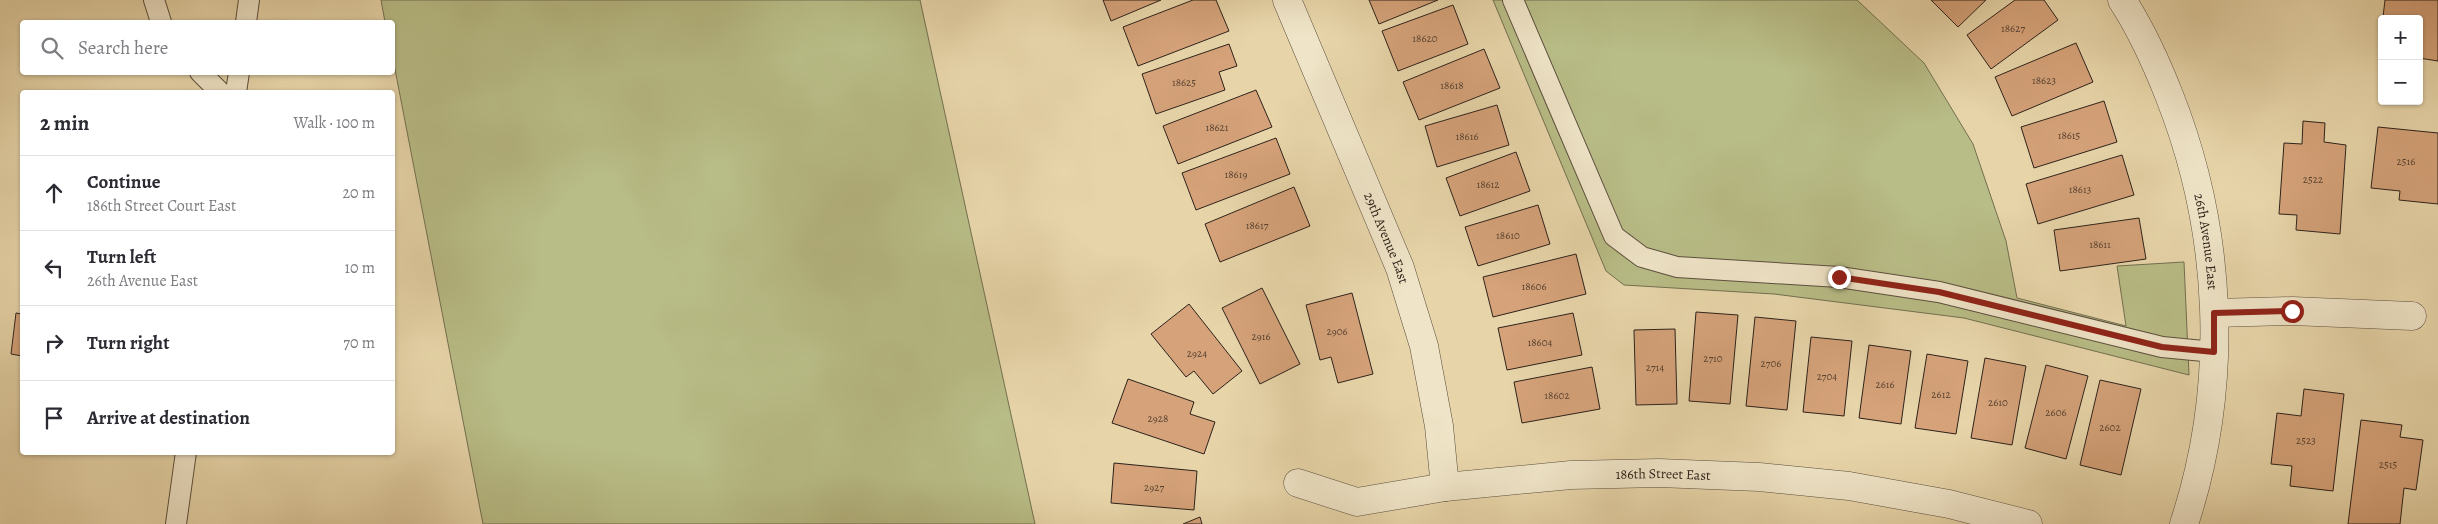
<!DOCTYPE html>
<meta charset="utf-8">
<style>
:root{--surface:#fff;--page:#f2f2f3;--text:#2b2b33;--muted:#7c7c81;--line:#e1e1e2}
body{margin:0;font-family:Alegreya,serif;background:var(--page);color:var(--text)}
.controls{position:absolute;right:15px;top:15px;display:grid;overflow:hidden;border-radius:5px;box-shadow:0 1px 4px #0004}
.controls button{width:45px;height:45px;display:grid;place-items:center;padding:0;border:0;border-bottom:1px solid var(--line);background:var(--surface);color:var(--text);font:25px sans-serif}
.stop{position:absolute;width:15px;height:15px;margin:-11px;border:4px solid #8f2418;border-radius:50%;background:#fff}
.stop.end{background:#8f2418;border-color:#fff;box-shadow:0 1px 5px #0008}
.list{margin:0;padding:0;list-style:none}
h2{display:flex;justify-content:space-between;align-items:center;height:65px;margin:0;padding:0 20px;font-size:21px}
h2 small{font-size:16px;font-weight:400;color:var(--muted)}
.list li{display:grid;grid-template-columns:32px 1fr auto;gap:15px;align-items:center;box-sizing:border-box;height:75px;padding:0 20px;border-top:1px solid var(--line)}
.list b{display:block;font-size:19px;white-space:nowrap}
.list p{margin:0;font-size:16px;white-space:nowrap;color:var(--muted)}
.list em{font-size:16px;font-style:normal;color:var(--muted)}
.icon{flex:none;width:28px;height:28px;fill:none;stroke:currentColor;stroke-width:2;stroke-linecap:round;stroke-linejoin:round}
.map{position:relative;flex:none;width:2438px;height:524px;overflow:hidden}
.search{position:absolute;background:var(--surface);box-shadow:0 1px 4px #0004;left:20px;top:20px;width:375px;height:55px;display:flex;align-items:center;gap:12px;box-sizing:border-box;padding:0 18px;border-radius:5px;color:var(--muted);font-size:19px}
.panel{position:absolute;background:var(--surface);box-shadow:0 1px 4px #0004;left:20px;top:90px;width:375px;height:365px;border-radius:5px}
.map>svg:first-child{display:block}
.green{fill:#b8bc86;stroke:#726f50}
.building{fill:#d5a279;stroke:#2d221b}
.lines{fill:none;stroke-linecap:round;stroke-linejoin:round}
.lane-casing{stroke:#5c4f3e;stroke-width:22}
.street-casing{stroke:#5c4f3e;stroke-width:29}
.lane{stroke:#efe4c7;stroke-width:20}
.street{stroke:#efe4c7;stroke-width:28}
.route{stroke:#8f2418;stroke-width:6}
.labels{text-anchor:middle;stroke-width:5;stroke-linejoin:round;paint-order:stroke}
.number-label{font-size:11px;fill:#574232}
.street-label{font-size:14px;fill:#2d221b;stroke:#efe4c7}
</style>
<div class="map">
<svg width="2438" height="524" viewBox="0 0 2438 524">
<rect width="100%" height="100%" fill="#e7d5a9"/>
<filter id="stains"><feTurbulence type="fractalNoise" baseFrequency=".004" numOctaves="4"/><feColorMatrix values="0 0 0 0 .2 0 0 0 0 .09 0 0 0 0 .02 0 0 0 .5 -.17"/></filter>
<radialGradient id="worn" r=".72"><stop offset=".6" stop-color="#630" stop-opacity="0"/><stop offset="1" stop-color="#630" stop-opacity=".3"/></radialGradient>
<!-- green -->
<g class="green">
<path d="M381,0H920L1035,524H483L393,59L392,22H385Z"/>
<path d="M1493,0H1857L1924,63L1973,144L2006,241L2017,298L2126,326L2117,266L2184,262L2189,375L1964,318L1774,294L1624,285L1606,271Z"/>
</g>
<!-- building -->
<g class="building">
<path d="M1103,0H1161L1111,21Z"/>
<path d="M1193,0H1216L1229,31L1138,66L1123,27Z"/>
<path d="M1369,0H1438L1379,24Z"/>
<path d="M1931,0H1986L1958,27Z"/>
<path d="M2015,0H2044L2058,20L1991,69L1967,35Z"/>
<path d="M2385,0H2438V61L2419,58V19L2383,17Z"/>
<path d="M1453,5L1468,44L1398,71L1382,31Z"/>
<path d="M2076,43L2093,82L2012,116L1995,77Z"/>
<path d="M1229,44L1237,66L1219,72L1225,90L1156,114L1142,74Z"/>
<path d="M1484,49L1500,88L1419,120L1403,82Z"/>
<path d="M1256,90L1272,127L1178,164L1163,126Z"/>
<path d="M2104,101L2117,142L2034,168L2021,127Z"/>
<path d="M1497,105L1509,145L1437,167L1425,126Z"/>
<path d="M2303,121L2325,123L2324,142L2346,145L2340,234L2296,230L2297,215L2279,214L2284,143L2302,144Z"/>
<path d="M2378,127L2438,133V204L2399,200L2400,191L2371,188Z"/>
<path d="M1276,138L1290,174L1196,210L1182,173Z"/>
<path d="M1516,152L1530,191L1460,216L1446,178Z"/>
<path d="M2122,155L2134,195L2038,224L2026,184Z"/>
<path d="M1294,187L1310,226L1220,262L1205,224Z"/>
<path d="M1538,205L1550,244L1478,266L1465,227Z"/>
<path d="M2139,218L2146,259L2060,271L2054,230Z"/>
<path d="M1576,254L1586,294L1493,317L1483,277Z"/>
<path d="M1262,288L1300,364L1260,384L1222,308Z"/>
<path d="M1352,293L1373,374L1338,383L1331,357L1320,360L1306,305Z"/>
<path d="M1189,304L1242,371L1213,394L1194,371L1186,377L1151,334Z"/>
<path d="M1696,312L1738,315L1730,404L1689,401Z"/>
<path d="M16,313L22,314V356L11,354Z"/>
<path d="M1573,313L1582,355L1507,370L1498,328Z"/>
<path d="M1755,317L1796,321L1787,410L1746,406Z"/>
<path d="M1675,329L1677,404L1636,405L1634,330Z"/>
<path d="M1811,337L1852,341L1844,416L1803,412Z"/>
<path d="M1869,345L1911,351L1901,424L1859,418Z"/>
<path d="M1927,354L1968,361L1956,434L1915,428Z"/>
<path d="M1985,358L2026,366L2012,445L1971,438Z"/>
<path d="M2046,365L2088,376L2066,459L2025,448Z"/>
<path d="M1592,367L1600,409L1522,423L1514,382Z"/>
<path d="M1128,379L1194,402L1190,414L1215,422L1204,454L1112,423Z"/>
<path d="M2100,380L2141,389L2121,475L2080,465Z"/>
<path d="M2304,389L2344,394L2333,491L2290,486L2292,466L2271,464L2277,413L2301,416Z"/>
<path d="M2361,420L2402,425L2400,437L2423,440L2416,490L2404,488L2400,524H2348Z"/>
<path d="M1114,463L1197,471L1194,510L1111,503Z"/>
<path d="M1200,517L1202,524H1183Z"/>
</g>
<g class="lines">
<defs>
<g id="lane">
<path d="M154,0L161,22"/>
<path d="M1513,0L1614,236L1642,257L1677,267L1839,277L1939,292L2162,347L2214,352"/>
<path d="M246,22L249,0"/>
<path d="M200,72L220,92"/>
<path d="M236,92L239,72"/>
<path d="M176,524L186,452"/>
</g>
<g id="street">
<path id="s1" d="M1287,0L1400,268L1424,346L1439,426L1445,487"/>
<path id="s2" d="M2122,0C2141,29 2156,62 2169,95C2223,231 2230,385 2184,524"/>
<path d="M2215,313L2292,311L2412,316"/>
<path id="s3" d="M1298,483L1357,502L1445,487L1571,475L1659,473L1759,477L1849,486L1949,504L2028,524"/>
</g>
</defs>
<!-- lane casing -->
<use href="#lane" class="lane-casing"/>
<!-- street casing -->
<use href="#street" class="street-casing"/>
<!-- lane -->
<use href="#lane" class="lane"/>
<!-- street -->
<use href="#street" class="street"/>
</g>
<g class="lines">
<!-- route -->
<path class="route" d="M1839,277L1939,292L2162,347L2214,352V313L2292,311"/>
</g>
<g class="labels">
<!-- number labels -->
<g class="number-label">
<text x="2013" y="32">18627</text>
<text x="1425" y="42">18620</text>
<text x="2044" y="84">18623</text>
<text x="1184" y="86">18625</text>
<text x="1452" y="89">18618</text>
<text x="1217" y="131">18621</text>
<text x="2069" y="139">18615</text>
<text x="1467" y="140">18616</text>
<text x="2406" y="165">2516</text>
<text x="1236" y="178">18619</text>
<text x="2313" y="183">2522</text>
<text x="1488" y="188">18612</text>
<text x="2080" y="193">18613</text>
<text x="1257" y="229">18617</text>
<text x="1508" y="239">18610</text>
<text x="2100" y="248">18611</text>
<text x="1534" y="290">18606</text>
<text x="1337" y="335">2906</text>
<text x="1261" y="340">2916</text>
<text x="1540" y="346">18604</text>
<text x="1197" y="357">2924</text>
<text x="1713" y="362">2710</text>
<text x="1771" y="367">2706</text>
<text x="1655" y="371">2714</text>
<text x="1827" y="380">2704</text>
<text x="1885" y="388">2616</text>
<text x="1941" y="398">2612</text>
<text x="1557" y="399">18602</text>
<text x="1998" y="406">2610</text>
<text x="2056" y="416">2606</text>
<text x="1158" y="422">2928</text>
<text x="2110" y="431">2602</text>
<text x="2306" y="444">2523</text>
<text x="2388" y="468">2515</text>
<text x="1154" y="491">2927</text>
</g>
<!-- street labels -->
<g class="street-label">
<text dy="5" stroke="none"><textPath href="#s1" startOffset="258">29th Avenue East</textPath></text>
<text dy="5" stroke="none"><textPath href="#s2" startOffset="258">26th Avenue East</textPath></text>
<text dy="5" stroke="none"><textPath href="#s3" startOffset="370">186th Street East</textPath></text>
</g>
</g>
<rect width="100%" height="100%" filter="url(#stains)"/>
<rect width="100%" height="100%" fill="url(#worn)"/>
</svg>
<div class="controls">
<button>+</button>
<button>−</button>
</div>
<div class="stop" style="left:2292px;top:311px"></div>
<div class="stop end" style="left:1839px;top:277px"></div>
<div class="search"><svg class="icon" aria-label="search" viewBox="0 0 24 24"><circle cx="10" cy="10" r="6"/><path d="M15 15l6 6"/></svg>Search here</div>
<section class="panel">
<h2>2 min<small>Walk · 100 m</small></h2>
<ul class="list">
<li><svg class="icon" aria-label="ahead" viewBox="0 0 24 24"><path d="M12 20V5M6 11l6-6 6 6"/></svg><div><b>Continue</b><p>186th Street Court East</p></div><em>20 m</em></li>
<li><svg class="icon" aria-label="left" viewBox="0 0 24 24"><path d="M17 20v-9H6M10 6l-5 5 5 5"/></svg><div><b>Turn left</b><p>26th Avenue East</p></div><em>10 m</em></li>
<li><svg class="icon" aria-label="right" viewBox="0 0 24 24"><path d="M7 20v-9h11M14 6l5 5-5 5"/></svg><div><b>Turn right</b></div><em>70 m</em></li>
<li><svg class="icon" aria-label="arrive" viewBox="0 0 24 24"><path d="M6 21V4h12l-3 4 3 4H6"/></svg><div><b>Arrive at destination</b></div></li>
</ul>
</section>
</div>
